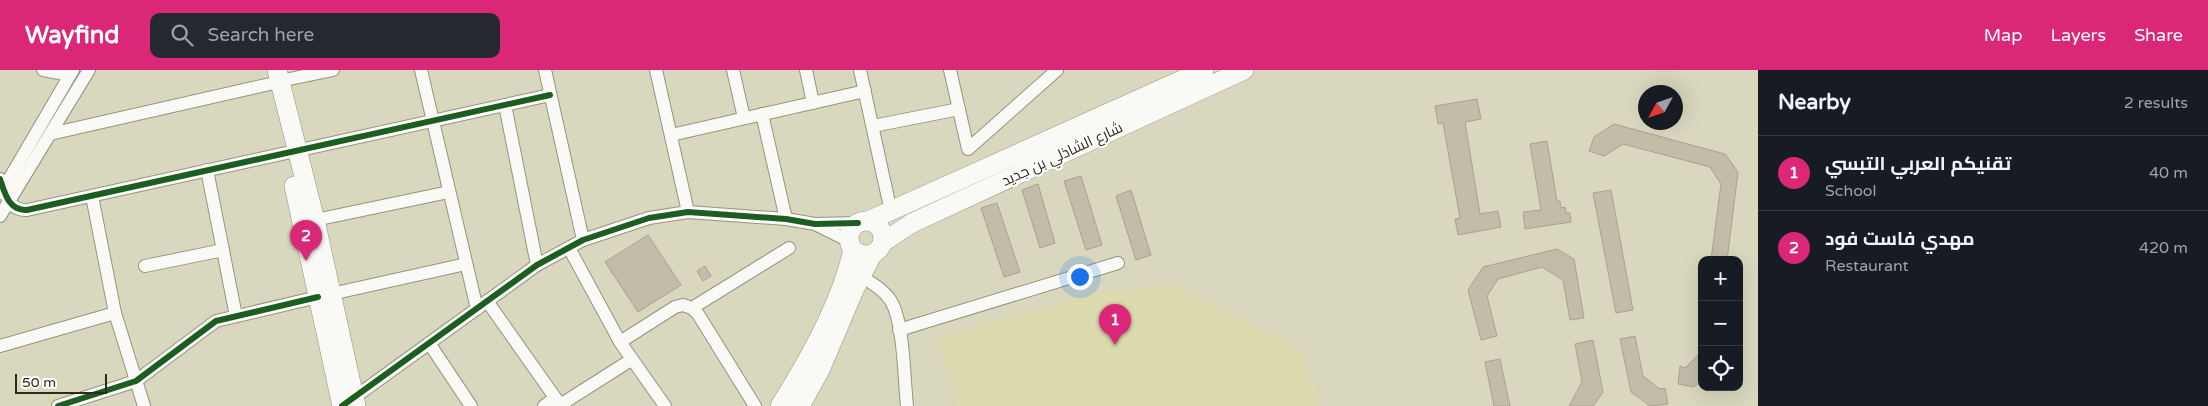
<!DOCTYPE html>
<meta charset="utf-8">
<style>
:root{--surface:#171b24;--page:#242831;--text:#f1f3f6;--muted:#9ea1a6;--line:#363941;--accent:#db2777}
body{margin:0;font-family:"Varela Round",Cairo,sans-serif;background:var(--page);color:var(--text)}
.controls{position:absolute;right:15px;bottom:15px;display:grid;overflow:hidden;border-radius:10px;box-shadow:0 5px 20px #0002}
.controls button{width:45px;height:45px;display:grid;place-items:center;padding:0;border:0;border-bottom:1px solid var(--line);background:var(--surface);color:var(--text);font:25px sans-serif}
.compass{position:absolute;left:1638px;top:15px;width:45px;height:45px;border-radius:50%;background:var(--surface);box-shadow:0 5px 20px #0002;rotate:230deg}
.scale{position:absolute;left:15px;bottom:12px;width:92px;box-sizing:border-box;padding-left:5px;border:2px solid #2c2b18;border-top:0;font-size:14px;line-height:18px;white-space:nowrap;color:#2c2b18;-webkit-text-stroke:4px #fff;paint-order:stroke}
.you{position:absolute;left:1079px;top:206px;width:18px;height:18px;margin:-12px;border:4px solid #fff;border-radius:50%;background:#1a73e8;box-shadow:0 0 0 8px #1a73e833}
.badge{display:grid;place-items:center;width:32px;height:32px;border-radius:50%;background:var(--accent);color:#fff;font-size:16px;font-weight:700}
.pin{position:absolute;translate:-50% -41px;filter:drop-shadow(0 1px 2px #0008)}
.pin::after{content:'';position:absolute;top:26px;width:18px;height:15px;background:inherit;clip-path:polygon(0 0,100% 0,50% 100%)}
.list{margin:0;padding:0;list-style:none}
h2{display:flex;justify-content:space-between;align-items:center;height:65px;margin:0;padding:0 20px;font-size:21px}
h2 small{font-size:16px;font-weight:400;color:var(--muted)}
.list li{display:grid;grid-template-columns:32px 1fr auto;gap:15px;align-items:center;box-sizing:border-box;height:75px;padding:0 20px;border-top:1px solid var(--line)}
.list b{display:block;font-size:19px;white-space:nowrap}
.list p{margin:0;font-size:16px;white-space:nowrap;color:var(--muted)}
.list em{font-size:16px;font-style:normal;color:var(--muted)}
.icon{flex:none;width:28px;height:28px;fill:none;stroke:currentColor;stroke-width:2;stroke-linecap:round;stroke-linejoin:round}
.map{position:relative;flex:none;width:1758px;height:336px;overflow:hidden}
header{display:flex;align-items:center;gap:30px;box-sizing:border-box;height:70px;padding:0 25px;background:var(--accent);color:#fff}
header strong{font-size:24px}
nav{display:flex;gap:28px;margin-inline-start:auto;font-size:18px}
.search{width:350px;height:45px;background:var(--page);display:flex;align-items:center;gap:12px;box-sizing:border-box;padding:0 18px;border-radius:10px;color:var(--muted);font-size:19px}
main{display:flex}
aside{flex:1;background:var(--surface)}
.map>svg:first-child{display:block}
.built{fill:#dcdaaf}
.building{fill:#c2bda9;stroke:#a7a38e}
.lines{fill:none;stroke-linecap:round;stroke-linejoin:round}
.minor-casing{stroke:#959480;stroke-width:14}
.secondary-casing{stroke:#959480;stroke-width:20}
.minor{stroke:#f9f9f5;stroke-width:12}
.secondary{stroke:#f9f9f5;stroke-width:19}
.cycleway-casing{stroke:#fff;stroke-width:9}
.cycleway{stroke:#1b5e20;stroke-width:6}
.labels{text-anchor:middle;stroke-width:4;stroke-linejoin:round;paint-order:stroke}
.street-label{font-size:15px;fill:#2c2b18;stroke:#fff}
</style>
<header>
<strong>Wayfind</strong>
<div class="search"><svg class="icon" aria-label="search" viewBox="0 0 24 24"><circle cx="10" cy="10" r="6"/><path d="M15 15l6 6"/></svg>Search here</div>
<nav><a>Map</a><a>Layers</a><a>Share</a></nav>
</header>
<main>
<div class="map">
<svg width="1758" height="336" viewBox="0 0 1758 336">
<rect width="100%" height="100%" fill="#d9d8be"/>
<!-- built -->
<path class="built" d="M1174,214L1303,281L1320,336H958L937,269L1088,224Z"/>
<!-- building -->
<g class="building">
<path d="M1477,29L1481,49L1465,52L1480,144L1498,141L1501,157L1458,165L1455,149L1460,148L1443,53L1438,54L1435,36Z"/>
<path d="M1614,54L1725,84L1738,102L1727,190H1711L1721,114L1710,97L1623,74L1604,86L1589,81L1594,67Z"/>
<path d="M1547,71L1557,131H1560L1561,138L1565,137L1566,143H1570L1571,152L1525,159L1523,142L1541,140L1530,74Z"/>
<path d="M1081,106L1102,175L1086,180L1064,111Z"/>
<path d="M1038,114L1055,173L1040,178L1022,120Z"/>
<path d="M1131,120L1151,185L1136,190L1116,126Z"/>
<path d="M1611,120L1633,240L1616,243L1593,123Z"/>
<path d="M997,133L1020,202L1004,207L981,138Z"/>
<path d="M648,165L681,215L638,242L605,192Z"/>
<path d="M1557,179L1574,189L1584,248L1570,250L1563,210L1542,197L1498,209L1487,226L1497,266L1481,270L1468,220L1483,197Z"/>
<path d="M705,196L711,206L703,211L697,201Z"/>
<path d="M1635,266L1643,306L1660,319L1665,318L1668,334L1650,336L1631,322L1620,269Z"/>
<path d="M1593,270L1603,322L1593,336H1569L1582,312L1575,274Z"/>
<path d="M1702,281V310L1694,317L1678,314L1680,296L1685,298Z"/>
<path d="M1500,289L1510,336H1494L1485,292Z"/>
</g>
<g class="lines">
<defs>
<g id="minor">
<path d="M43,0L70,5"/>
<path d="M421,0L477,239"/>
<path d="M545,0L583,170"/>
<path d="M656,0L688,142"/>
<path d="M733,0L744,48"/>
<path d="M806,0L813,33"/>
<path d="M860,0L891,142"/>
<path d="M950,0L968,79L1057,0"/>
<path d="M280,11L333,0"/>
<path d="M505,35L537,195"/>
<path d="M762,44L786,149"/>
<path d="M873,56L959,39"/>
<path d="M50,64L270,14"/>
<path d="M671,65L865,21"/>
<path d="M207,100L236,246"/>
<path d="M0,109C5,124 9,141 27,140L550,25"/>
<path d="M1,123L73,0"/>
<path d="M92,126L115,243L144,336"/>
<path d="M0,146L89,0"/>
<path d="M315,150L449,122"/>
<path d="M817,155L849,171"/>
<path d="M569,178L620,272L665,336"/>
<path d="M145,196L223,180"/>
<path d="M861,207C873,213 884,220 891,231C904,253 904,309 907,336"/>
<path d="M331,224L466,194"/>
<path d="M487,231L561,336"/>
<path d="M692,238L789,178"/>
<path d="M899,260L1118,193"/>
<path d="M620,272L675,237L683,235L692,238L698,244L755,336"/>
<path d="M429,273L471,336"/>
<path d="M0,276L115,243"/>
<path d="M348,332L537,195L583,170L649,148L688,142L786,149L815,154L858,153"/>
<path d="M560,335L631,290"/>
<path d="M58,336L136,311L216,251L318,227"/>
<path d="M544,336L555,328"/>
</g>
<g id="secondary">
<path d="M277,0L315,150L356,336"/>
<path d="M294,116L342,336"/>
<circle cx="866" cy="168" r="17"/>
<path d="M868,151L1204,0"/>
<path d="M883,172L912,153L1244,0"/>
<path d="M780,336C809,290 842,232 853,179"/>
<path d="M800,336L820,300L854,220L872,185"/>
</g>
</defs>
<!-- minor casing -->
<use href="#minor" class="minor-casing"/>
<!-- secondary casing -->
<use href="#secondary" class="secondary-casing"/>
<!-- minor -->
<use href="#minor" class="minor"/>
<!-- secondary -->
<use href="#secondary" class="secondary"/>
<defs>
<g id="cycleway">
<path d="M0,109C5,124 9,141 27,140L550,25"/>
<path d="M58,336L136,311L216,251L318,227"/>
<path d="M342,336L537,195L583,170L649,148L688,142L786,149L815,154L858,153"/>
</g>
</defs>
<!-- cycleway casing -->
<use href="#cycleway" class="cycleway-casing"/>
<!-- cycleway -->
<use href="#cycleway" class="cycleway"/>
</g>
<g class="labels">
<!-- street labels -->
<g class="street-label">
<text transform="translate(1062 84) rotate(-25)" y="5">شارع الشاذلي بن جديد</text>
</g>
</g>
</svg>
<div class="controls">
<button>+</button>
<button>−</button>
<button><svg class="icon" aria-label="locate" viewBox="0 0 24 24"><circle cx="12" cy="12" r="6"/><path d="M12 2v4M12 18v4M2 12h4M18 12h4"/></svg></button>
</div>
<svg class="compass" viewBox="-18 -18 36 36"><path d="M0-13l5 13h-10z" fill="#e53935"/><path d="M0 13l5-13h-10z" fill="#9ea1a6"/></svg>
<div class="scale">50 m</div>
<div class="you"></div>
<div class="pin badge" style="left:1115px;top:275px">1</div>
<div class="pin badge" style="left:306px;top:191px">2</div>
</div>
<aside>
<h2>Nearby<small>2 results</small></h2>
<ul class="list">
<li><span class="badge">1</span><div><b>تقنيكم العربي التبسي</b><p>School</p></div><em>40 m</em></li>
<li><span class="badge">2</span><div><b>مهدي فاست فود</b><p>Restaurant</p></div><em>420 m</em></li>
</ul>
</aside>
</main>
